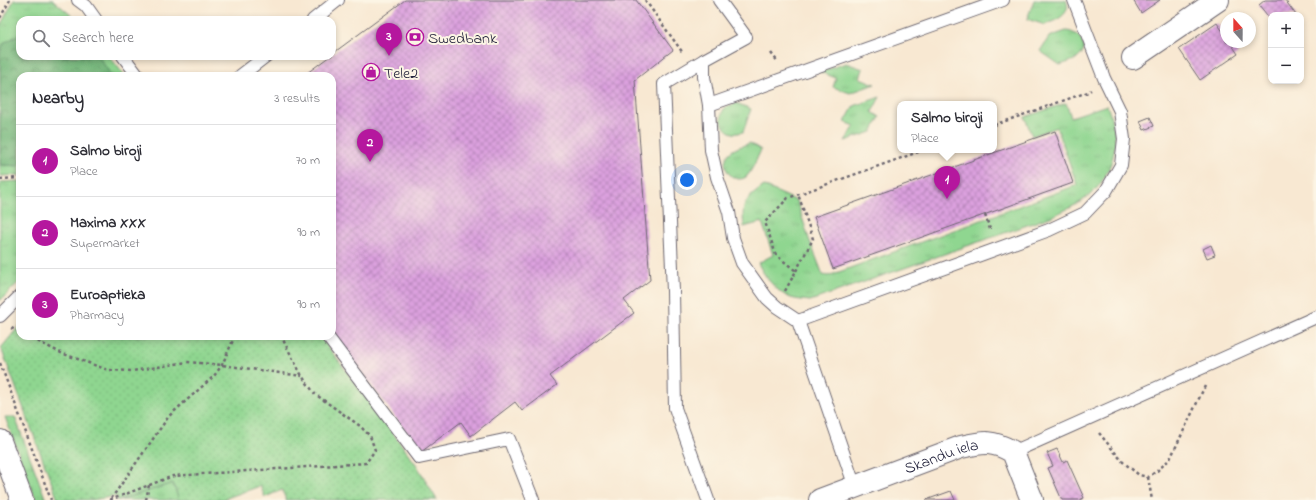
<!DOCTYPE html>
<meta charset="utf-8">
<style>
:root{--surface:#fff;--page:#f7f7f7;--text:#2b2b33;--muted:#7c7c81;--line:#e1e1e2;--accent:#b5179e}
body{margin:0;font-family:"Indie Flower",sans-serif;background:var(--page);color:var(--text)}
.controls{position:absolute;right:12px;top:12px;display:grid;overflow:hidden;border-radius:8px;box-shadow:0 2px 6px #0003}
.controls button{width:36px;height:36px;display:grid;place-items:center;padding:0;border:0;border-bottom:1px solid var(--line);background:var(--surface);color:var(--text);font:20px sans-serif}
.compass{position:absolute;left:1220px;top:12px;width:36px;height:36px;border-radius:50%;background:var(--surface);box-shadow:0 2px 6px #0003;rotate:339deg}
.you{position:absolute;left:687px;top:180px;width:14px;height:14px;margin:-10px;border:3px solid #fff;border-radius:50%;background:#1a73e8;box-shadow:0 0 0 6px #1a73e833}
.badge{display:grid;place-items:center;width:26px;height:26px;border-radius:50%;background:var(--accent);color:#fff;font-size:13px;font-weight:700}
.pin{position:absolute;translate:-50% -33px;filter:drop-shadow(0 1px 2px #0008)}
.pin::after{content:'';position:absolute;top:21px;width:14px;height:12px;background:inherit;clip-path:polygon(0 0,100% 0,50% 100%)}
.popup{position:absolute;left:897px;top:101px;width:100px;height:52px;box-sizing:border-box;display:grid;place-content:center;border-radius:8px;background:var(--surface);filter:drop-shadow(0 1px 3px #0005);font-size:13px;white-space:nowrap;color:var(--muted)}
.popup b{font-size:15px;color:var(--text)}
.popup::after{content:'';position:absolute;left:50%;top:100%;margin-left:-8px;border:8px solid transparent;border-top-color:var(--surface)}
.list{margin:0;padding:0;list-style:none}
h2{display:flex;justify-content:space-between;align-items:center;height:52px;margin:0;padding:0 16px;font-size:17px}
h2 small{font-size:13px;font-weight:400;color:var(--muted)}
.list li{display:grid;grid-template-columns:26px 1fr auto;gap:12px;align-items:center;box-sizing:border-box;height:72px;padding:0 16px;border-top:1px solid var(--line)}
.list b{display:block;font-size:15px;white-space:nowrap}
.list p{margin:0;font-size:13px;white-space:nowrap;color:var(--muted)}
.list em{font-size:13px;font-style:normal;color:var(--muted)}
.icon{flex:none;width:22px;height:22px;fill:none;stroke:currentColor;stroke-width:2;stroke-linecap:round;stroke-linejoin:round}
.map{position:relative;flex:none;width:1316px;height:500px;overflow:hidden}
.search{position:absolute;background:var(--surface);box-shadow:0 2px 6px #0003;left:16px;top:16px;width:320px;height:44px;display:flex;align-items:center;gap:10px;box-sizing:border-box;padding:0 14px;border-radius:12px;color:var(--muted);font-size:15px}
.panel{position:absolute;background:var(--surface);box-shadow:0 2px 6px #0003;left:16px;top:72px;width:320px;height:268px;border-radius:12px}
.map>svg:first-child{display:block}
.grass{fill:url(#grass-tufts);stroke:#587c66}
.forest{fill:url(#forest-crowns);stroke:#4a6c5a}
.park{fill:url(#park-dots);stroke:#587c66}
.building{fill:url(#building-cross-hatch)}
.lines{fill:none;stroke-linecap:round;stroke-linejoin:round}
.service-casing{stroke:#6d6770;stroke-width:14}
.minor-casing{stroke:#6d6770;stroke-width:24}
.secondary-casing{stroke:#6d6770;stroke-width:24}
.path{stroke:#6d6770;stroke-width:2.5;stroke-dasharray:3 3;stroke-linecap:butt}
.service{stroke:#fff;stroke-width:12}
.minor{stroke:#fff;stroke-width:22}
.secondary{stroke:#fff;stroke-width:22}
.labels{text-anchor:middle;stroke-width:4;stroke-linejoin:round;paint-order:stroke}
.poi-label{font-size:16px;fill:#22223b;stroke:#fcf5e5;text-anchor:start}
.street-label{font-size:16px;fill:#22223b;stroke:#fcf5e5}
</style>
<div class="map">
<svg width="1316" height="500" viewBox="0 0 1316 500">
<defs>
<pattern id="grass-tufts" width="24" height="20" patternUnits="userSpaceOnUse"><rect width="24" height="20" fill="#8fd690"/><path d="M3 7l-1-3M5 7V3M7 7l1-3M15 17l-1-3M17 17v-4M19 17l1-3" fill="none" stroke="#7bb77d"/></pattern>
<pattern id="forest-crowns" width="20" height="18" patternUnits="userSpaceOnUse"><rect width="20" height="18" fill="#73b77a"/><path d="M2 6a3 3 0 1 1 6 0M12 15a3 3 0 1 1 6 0" fill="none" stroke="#5e9465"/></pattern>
<pattern id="park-dots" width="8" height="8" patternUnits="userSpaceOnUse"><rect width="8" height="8" fill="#8fd690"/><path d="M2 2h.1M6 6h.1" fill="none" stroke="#7bb77d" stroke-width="1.8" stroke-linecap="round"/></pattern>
<pattern id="building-cross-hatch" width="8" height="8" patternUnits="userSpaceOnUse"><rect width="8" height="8" fill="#dba0de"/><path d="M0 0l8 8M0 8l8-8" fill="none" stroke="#b182b5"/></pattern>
</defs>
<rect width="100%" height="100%" fill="#fcf5e5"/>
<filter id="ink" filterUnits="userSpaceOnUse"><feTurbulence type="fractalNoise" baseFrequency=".025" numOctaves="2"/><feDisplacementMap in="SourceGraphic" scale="8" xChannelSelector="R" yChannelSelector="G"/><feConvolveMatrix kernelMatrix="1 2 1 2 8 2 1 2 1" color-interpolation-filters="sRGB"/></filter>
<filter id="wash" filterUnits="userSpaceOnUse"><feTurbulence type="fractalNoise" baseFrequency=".012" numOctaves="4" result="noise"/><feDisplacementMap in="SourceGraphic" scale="16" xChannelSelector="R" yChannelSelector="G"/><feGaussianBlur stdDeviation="0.9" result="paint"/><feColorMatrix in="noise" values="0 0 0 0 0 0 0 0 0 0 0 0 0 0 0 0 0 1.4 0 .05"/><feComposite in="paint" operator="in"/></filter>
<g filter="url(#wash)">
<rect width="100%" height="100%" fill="#f8e8d2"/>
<!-- grass -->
<g class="grass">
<path d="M14,0H53L77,20H20V56H109L125,76H20V175L0,176V26Z"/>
<path d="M1034,0H1066C1072,15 1056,20 1045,25L1027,19Z"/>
<path d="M1066,31C1081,32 1090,48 1078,58C1073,61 1066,63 1060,65L1040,51L1049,37Z"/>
<path d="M846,63L863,69L860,78L875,84L850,93L833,87L836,78L820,72Z"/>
<path d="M880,97L872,112L880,117L872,132L845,141L855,126L845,122L854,106Z"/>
<path d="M736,103L751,109L743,132C740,132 737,134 733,133C723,131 718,118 724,109C727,106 732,105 736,103Z"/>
<path d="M1066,103L1071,117L1107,105C1111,117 1115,129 1115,141C1115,162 1103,186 1086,198C1076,206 1064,210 1053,216L810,301C804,300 797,300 791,298C777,293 764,276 758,263L773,255L762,222L744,227C741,203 745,200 764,186L797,201L809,239L823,275L828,276L1077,185L1057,127L1032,136L1025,117Z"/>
<path d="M750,143L761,150C758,156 751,173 746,177C732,186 715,162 733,150C738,147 745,145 750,143Z"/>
<path d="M20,181V281L0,301V182Z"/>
<path d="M5,417H15L46,500H36Z"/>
<path d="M173,483L179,500H119Z"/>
</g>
<!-- forest -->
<path class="forest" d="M20,34V56H98L112,76H20V166L0,165V52L4,43Z"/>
<!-- park -->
<path class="park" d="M20,325V336H320L416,464L437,500H286L282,490L265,497L260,486L221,500H179L173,483L119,500H117L116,496L91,500H58L1,348Z"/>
<g id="blocks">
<!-- building -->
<g class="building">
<path d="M405,0H636L673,50L635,80L650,280L624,300L634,313L550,376L557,385L522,411L515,402L471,436L461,422L421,452L332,332V76H303L330,56H332V54Z"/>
<path d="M1133,0H1160L1141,13Z"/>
<path d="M1265,0H1285L1296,15H1271V20L1259,5Z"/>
<path d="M1217,23L1226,36V42H1230L1238,54L1200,80L1179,49Z"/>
<path d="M1150,117L1154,126L1144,130L1140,121Z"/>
<path d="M1055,131L1073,183L833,269L814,217Z"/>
<path d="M1211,245L1215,255L1207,258L1203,249Z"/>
<path d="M1057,449L1063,462L1067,460L1084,498L1079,500H1062L1048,468L1053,466L1047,453Z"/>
<path d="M951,491L955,500H926Z"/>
</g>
</g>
</g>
<g filter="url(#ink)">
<use href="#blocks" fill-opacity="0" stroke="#6d6770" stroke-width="1"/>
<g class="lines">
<defs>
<g id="service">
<path d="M78,0L86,6L96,20"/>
<path d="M313,20L338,0"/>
<path d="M123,56L138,76"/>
<path d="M704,60V77L709,105L711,150L717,177L729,212L733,238L742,263L767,298L777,307L798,321L855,487"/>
<path d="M240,76L266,56"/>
<path d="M709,105L1003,0"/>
<path d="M0,316L20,296"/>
<path d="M798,321L1049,230L1085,213L1106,191L1121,165L1124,139L1120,111L1104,78L1074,0"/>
<path d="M327,336L419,458L509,439L533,500"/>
<path d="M1013,452L1316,317"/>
<path d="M708,500L675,408L673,291L664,84L704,60L746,37L719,0"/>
</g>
<g id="minor">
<path d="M1133,58L1218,0"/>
<path id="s1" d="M820,500L961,447C984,442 992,440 1013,452L1032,500"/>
</g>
<path id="secondary" d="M0,441L22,500"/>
</defs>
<!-- service casing -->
<use href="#service" class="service-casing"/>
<!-- minor casing -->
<use href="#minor" class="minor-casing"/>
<!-- secondary casing -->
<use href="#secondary" class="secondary-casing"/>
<!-- path -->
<g class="path">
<path d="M645,0L683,53"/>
<path d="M0,18L10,0"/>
<path d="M771,53L778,62"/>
<path d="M994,125L1088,92L1091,90"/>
<path d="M0,179L20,178"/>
<path d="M985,215L991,232"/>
<path d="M796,271L813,239L798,194"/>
<path d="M785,291L796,271L776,255L765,222L788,198L924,150"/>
<path d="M11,328L20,332"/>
<path d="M27,336L61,353L108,370L133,371L187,362L222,365L302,376"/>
<path d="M0,363L51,500"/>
<path d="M1099,433L1123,462L1139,475L1148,477L1157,471L1170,459L1205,386"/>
<path d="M1148,477L1152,500"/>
<path d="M111,499L169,416L214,376L222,365L235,336"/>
<path d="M110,500L173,476L366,463L375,450L370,436L360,426L315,394L302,376L281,336"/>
<path d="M146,500L149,485"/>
</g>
<!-- service -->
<use href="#service" class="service"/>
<!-- minor -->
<use href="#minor" class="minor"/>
<!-- secondary -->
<use href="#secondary" class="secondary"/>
</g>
</g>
<!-- icons -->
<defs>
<symbol id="bank-ring" viewBox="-11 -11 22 22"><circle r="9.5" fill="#fcf5e5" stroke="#b5179e" stroke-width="1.5"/><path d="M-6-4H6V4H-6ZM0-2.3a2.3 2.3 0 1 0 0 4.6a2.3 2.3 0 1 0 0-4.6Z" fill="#b5179e"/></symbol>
<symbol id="shop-ring" viewBox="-11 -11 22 22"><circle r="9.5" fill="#fcf5e5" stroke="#b5179e" stroke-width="1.5"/><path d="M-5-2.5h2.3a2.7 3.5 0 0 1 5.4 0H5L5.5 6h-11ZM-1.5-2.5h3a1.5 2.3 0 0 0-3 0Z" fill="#b5179e"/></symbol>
</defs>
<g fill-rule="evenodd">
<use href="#bank-ring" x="405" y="27" width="20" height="20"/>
<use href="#shop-ring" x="361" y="62" width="20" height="20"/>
</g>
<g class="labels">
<!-- poi labels -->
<g class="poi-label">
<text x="428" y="43">Swedbank</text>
<text x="384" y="78">Tele2</text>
</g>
<!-- street labels -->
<g class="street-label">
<text dy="6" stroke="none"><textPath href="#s1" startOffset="129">Skandu iela</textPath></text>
</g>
</g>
</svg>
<div class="controls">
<button>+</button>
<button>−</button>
</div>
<svg class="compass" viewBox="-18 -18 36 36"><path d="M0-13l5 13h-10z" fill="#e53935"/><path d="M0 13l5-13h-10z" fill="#7c7c81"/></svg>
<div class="you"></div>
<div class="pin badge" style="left:947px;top:199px">1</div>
<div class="popup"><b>Salmo biroji</b>Place</div>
<div class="pin badge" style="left:370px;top:162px">2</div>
<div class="pin badge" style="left:389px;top:56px">3</div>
<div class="search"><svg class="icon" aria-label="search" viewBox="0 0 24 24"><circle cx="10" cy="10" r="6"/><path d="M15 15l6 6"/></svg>Search here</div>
<section class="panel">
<h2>Nearby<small>3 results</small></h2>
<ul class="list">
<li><span class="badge">1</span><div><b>Salmo biroji</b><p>Place</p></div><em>70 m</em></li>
<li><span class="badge">2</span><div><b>Maxima XXX</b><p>Supermarket</p></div><em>90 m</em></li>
<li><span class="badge">3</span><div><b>Euroaptieka</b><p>Pharmacy</p></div><em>90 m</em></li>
</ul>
</section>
</div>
